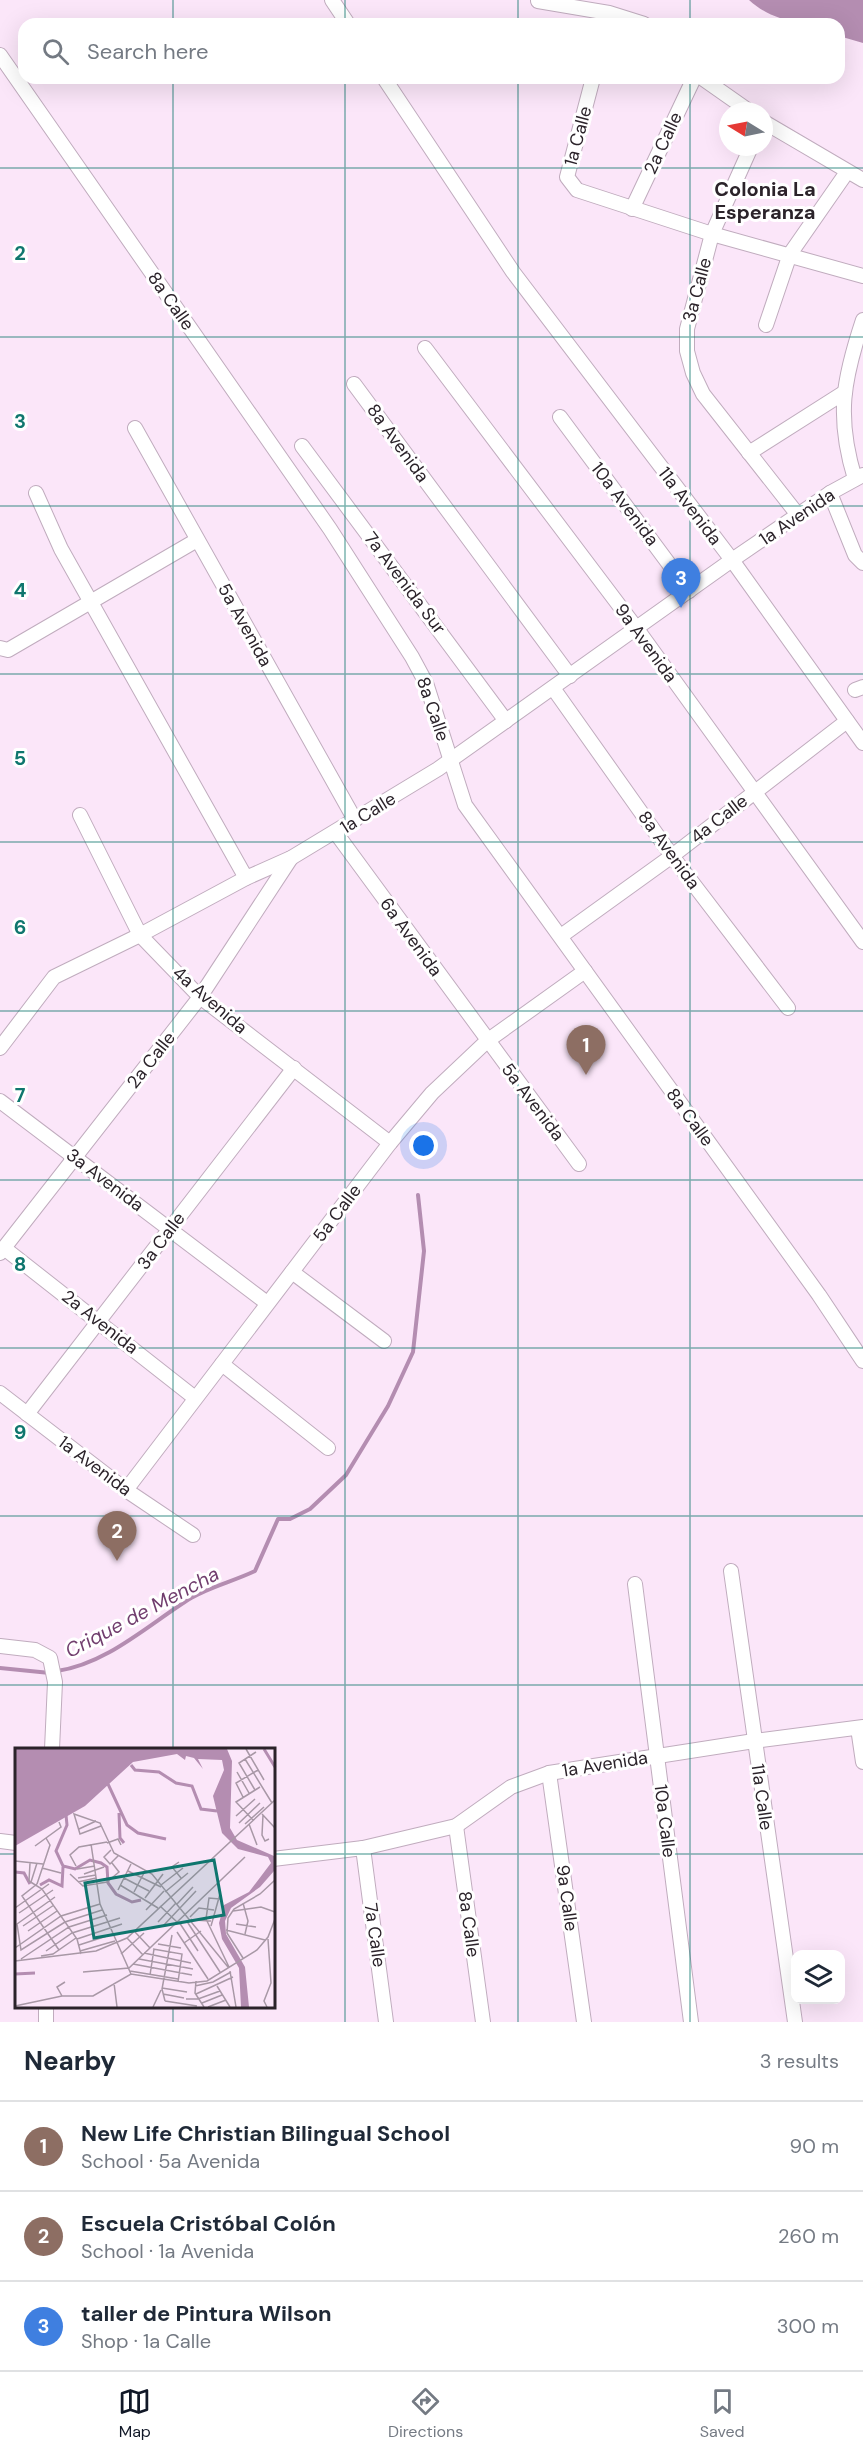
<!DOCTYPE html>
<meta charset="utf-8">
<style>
:root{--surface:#fff;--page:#f2f2f3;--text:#1f2937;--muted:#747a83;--line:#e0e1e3;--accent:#111827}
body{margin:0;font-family:"DM Sans",sans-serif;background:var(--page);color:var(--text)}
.controls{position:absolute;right:18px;bottom:18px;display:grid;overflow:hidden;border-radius:12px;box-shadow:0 6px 24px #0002}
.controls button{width:54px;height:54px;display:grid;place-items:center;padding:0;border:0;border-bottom:2px solid var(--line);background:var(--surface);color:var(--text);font:30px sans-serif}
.compass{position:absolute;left:719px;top:102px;width:54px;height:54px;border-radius:50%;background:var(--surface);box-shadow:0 6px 24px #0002;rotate:280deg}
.you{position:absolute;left:424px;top:1146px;width:21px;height:21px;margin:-15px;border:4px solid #fff;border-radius:50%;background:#1a73e8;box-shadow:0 0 0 9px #1a73e833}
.badge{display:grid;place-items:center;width:39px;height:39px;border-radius:50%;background:var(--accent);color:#fff;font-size:20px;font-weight:700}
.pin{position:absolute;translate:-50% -50px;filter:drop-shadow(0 2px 3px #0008)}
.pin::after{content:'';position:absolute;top:32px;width:21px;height:18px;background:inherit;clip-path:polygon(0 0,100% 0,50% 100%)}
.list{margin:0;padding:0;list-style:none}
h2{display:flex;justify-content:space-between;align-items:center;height:78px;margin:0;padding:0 24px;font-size:26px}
h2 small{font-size:20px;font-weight:400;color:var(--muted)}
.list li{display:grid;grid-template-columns:39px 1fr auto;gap:18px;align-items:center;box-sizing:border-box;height:90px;padding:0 24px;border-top:2px solid var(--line)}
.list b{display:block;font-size:22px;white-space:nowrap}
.list p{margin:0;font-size:20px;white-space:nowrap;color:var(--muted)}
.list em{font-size:20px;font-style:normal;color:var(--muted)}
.icon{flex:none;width:33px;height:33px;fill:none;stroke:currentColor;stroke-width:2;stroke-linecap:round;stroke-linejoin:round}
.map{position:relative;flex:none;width:863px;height:2022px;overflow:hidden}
.search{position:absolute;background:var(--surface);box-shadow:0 6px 24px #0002;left:18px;right:18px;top:18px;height:66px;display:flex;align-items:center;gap:15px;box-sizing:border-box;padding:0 21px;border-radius:18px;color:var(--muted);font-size:22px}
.sheet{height:348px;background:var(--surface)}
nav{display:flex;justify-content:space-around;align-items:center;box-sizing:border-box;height:84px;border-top:2px solid var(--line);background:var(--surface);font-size:16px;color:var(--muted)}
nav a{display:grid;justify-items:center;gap:3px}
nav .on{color:var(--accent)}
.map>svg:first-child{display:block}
.water{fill:#b48db1}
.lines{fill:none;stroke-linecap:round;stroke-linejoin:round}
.stream{stroke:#b48db1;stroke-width:4}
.minor-casing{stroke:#c0acbe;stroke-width:16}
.minor{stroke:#fff;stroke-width:14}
.grid{fill:none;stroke:#0f766e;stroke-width:1.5;stroke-opacity:0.55}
.labels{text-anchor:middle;stroke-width:6;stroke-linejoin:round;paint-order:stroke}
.street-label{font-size:18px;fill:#2b232a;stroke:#fff}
.neighbourhood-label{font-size:20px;font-weight:bold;fill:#2b232a;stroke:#fff}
.water-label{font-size:20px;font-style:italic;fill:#713e6e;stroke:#fff}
.inset-river{fill:none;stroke:#b48db1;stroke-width:3}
.inset-road{fill:none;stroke:#a898a6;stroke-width:1.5}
.view{fill:#0f766e;fill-opacity:0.15;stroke:#0f766e;stroke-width:3}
.inset-edge{fill:none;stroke:#2b232a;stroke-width:3}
.grid-label{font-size:20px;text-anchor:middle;font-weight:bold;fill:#0f766e;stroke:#fff;stroke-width:6;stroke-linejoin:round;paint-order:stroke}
</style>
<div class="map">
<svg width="863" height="2022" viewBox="0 0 863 2022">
<rect width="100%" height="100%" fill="#fbe6f9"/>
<!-- water -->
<path class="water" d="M749,0H863V43L839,36V24C806,24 775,24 749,0Z"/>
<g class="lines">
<!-- stream -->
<g class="stream">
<path d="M0,1668L50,1673"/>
<path d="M57,1671C107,1664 149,1624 191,1598C210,1587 234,1581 255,1571L278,1519H290L310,1509L346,1475L388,1406L413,1352L424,1251L418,1195"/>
</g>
<defs>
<g id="minor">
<path d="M332,0L348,24"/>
<path d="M538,1L609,13L644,24"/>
<path d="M0,55L330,529L412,657L426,683L465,805L819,1295L863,1361"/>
<path d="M384,78L513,272L732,560L863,743"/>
<path d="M593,78L567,177L577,190L712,234L863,276"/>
<path d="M702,78L749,111"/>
<path d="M764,122L863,180"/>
<path d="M751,147L712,234L687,329V351L693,373L703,394L798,515"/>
<path d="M632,209L694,78"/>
<path d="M766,325L790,254L847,172"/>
<path d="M425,348L637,629L863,942"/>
<path d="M354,384L570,676"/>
<path d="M560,417L689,591"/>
<path d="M135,428L355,820"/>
<path d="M302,446L506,721"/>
<path d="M749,453L845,392"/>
<path d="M855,479C836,417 843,380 863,320"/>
<path d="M36,493L61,549L246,878"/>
<path d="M830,493L855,555L863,563"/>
<path d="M0,648L8,650L197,540"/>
<path d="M553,688L672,856L788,1008"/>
<path d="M855,690L863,687"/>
<path d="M80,815L140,935L200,997L390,1143"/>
<path d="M336,833L579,1164"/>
<path d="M561,936L672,856L847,721"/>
<path d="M0,1048L54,977L140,935L246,878L291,858L438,769L732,560L830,493L863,475"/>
<path d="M0,1101L267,1303"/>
<path d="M4,1248L195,1398"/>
<path d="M0,1253L200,997L291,858"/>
<path d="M292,1272L384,1341"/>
<path d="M222,1364L328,1448"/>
<path d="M0,1393L126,1490L193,1535"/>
<path d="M27,1414L294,1068"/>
<path d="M126,1490L390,1143L432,1093L487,1041L585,971"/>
<path d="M731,1571L795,2022"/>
<path d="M635,1584L691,2022"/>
<path d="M0,1646L35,1650L50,1658L55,1682L52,1749"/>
<path d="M858,1728L863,1762"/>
<path d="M549,1773L584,2022"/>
<path d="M456,1826L483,2022"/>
<path d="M0,1841L16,1843"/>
<path d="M363,1848L386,2022"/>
<path d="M273,1859L363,1848L456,1826L511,1787L549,1773L754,1741L863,1727"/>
<path d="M46,2022V2006"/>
</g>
</defs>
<!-- minor casing -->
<use href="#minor" class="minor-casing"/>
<!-- minor -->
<use href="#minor" class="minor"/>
</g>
<!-- grid -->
<path class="grid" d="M173,0V24M345,0V24M518,0V24M690,0V24M173,78V1749M345,78V2022M518,78V2022M690,78V2022M0,168H863M0,337H863M0,506H863M0,674H863M0,842H863M0,1011H863M0,1180H863M0,1348H863M0,1516H863M0,1685H863M0,1854H16M273,1854H863M173,2006V2022"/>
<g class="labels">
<!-- street labels -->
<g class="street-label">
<text transform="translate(578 136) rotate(-75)" y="6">1a Calle</text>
<text transform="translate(663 143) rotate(-65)" y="6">2a Calle</text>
<text transform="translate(697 290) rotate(-75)" y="6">3a Calle</text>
<text transform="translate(171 301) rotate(55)" y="6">8a Calle</text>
<text transform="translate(398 443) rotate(54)" y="6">8a Avenida</text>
<text transform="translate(625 504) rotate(53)" y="6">10a Avenida</text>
<text transform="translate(690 506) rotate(53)" y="6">11a Avenida</text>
<text transform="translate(797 517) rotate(-34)" y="6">1a Avenida</text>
<text transform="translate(405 583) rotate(53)" y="6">7a Avenida Sur</text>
<text transform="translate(245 625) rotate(61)" y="6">5a Avenida</text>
<text transform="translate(646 643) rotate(54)" y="6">9a Avenida</text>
<text transform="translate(433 709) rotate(71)" y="6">8a Calle</text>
<text transform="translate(368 813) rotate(-32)" y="6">1a Calle</text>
<text transform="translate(719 819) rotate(-38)" y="6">4a Calle</text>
<text transform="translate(669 850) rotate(54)" y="6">8a Avenida</text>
<text transform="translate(411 937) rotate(54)" y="6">6a Avenida</text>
<text transform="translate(210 1000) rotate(41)" y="6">4a Avenida</text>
<text transform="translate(151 1060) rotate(-52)" y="6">2a Calle</text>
<text transform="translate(533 1102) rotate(53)" y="6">5a Avenida</text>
<text transform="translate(690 1117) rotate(54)" y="6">8a Calle</text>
<text transform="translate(105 1180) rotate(37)" y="6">3a Avenida</text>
<text transform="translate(337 1213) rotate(-53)" y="6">5a Calle</text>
<text transform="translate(161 1241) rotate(-53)" y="6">3a Calle</text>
<text transform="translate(100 1322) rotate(38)" y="6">2a Avenida</text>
<text transform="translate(95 1466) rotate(37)" y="6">1a Avenida</text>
<text transform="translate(605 1764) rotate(-9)" y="6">1a Avenida</text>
<text transform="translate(762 1797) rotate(82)" y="6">11a Calle</text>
<text transform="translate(665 1821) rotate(83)" y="6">10a Calle</text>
<text transform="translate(567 1898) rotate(82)" y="6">9a Calle</text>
<text transform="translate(469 1924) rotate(82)" y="6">8a Calle</text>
<text transform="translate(375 1935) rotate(82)" y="6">7a Calle</text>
</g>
<!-- neighbourhood labels -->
<g class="neighbourhood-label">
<text x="765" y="196">Colonia La<tspan x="765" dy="23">Esperanza</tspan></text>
</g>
<!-- water labels -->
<g class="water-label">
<text transform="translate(142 1612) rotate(-28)" y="7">Crique de Mencha</text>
</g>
</g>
<!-- overview -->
<g transform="translate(15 1748)">
<rect width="260" height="260" fill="#fbe6f9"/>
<path d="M0,1H212L217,13L215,80L222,92L259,108V123L245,139L216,160L210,173L211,186L230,219L234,259H226L224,220L207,191L204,175L209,157L234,144L256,115L253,109L223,101L207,85L198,48L209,22L207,12L183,11L188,21L179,10L171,8L170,12L162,6L118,14L70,58L0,98Z" fill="#b48db1"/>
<path class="inset-river" d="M249,1L260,19M116,17L120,22L144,24L161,35L177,38L186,61L202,63M93,36L112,77L123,85L151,91M104,65L105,90L109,95M51,67L52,77L41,103L48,118L60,121L75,112L86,115L92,119L93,135L101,146L117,154L126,152M0,124L9,125L15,136M25,137L34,132L47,138L48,119M0,226L20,225"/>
<path class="inset-road" d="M231,1L249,32M230,11L257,55M222,24L234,45M240,42L224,15L241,4M228,49L221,35L243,22M247,66L260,80M248,67L247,87L250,93L254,91M221,68L240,51M238,72L221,54L245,39M224,75L245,55M230,76L249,59M234,76L242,97M86,78L65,86L59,66L85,75L99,105L137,126L213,219M64,81L81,73M92,95L103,91L106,97M76,96L85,156L116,226M20,98L46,79L44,74M96,102L89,109L95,116L103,108M0,113L28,116M164,114L157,119L166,130M15,115L14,133L27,141L62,191L66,206M61,118L55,107L64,99L92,94M27,120L46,125M62,121L80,118M113,123L146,139M55,126L68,138L92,134L104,124L97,115M69,126L89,119M63,130L81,127M109,130L134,143M16,134L22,115M63,134L81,130M22,136L7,148L44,202M22,136L35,97L31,90M105,137L143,160M146,137L168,120M103,142L116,116M119,144L130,123M150,144L173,125M40,149L2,176L6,202L50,174L87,162M130,150L148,126M205,151L194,150L191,171L214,219M228,155L233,173L230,186M162,156L178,139M145,158L162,174M0,160L34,136M131,162L149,143M218,163L246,159L260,164M4,165L38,142M175,169L184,160L199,162M177,171L173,175L205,224M178,172L196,173M143,174L161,155M164,174L183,203M221,176L241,179M8,178L39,157M148,178L181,143M196,178L205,146M211,182L250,192M13,183L42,163M120,184L135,200M162,184L193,231M112,190L128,207M62,191L107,176M169,195L186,183M143,196L166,200M64,197L98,186M0,200L46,168L85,156M138,201L167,206L163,234M31,203L57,185L105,170M65,203L100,193M129,205L176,215M106,206L129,185M26,208L38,206L61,190M228,210L212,185L213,170L219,161L245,146L260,132M6,211L54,179L92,167M124,211L178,221M0,213L81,203L112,190L260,52M118,216L177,227M115,223L163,231M215,223L221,259M68,224L114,220L230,109M135,227L139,201M181,233L180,245L189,259M99,235L102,259M180,238L198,234L216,224M202,238L215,259M147,240L172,244M148,246L169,250M181,246L218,229M47,248L42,239L50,234M171,251H183L205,243M150,253L147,241L157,187M150,253L182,258M187,255L207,247M0,258L47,248H78L116,226L174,235L192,233L242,202L253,189L260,171M138,259L146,242M193,259L211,252M252,259L249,253L256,235L253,191"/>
<path class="view" d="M199,112L209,167L79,190L70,135Z"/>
<rect width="260" height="260" class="inset-edge"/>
</g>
<g class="grid-label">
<text x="20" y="260">2</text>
<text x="20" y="428">3</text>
<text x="20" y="597">4</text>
<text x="20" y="765">5</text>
<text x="20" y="934">6</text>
<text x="20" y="1102">7</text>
<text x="20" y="1271">8</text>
<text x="20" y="1439">9</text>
</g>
</svg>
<div class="controls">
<button><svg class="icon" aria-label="layers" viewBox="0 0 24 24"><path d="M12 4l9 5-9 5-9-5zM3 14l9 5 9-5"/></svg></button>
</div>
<svg class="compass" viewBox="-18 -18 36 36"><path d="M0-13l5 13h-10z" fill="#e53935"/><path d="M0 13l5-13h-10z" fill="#747a83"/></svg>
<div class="you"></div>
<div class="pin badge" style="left:586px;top:1075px;background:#8d6e63">1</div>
<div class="pin badge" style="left:117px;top:1561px;background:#8d6e63">2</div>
<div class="pin badge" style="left:681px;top:608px;background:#3f7fe0">3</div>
<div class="search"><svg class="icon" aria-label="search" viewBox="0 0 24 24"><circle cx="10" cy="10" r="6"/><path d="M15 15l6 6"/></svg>Search here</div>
</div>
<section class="sheet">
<h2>Nearby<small>3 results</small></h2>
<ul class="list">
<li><span class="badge" style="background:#8d6e63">1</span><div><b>New Life Christian Bilingual School</b><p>School · 5a Avenida</p></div><em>90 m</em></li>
<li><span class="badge" style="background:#8d6e63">2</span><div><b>Escuela Cristóbal Colón</b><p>School · 1a Avenida</p></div><em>260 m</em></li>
<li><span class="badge" style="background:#3f7fe0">3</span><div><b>taller de Pintura Wilson</b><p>Shop · 1a Calle</p></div><em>300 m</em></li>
</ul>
</section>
<nav>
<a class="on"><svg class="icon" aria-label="map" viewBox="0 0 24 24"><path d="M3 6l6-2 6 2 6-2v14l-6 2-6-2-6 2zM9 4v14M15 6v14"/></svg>Map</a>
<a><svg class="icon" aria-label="directions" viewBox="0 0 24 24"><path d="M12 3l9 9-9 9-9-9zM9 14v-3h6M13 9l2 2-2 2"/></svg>Directions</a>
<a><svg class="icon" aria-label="saved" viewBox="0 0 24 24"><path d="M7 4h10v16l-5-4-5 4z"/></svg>Saved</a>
</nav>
